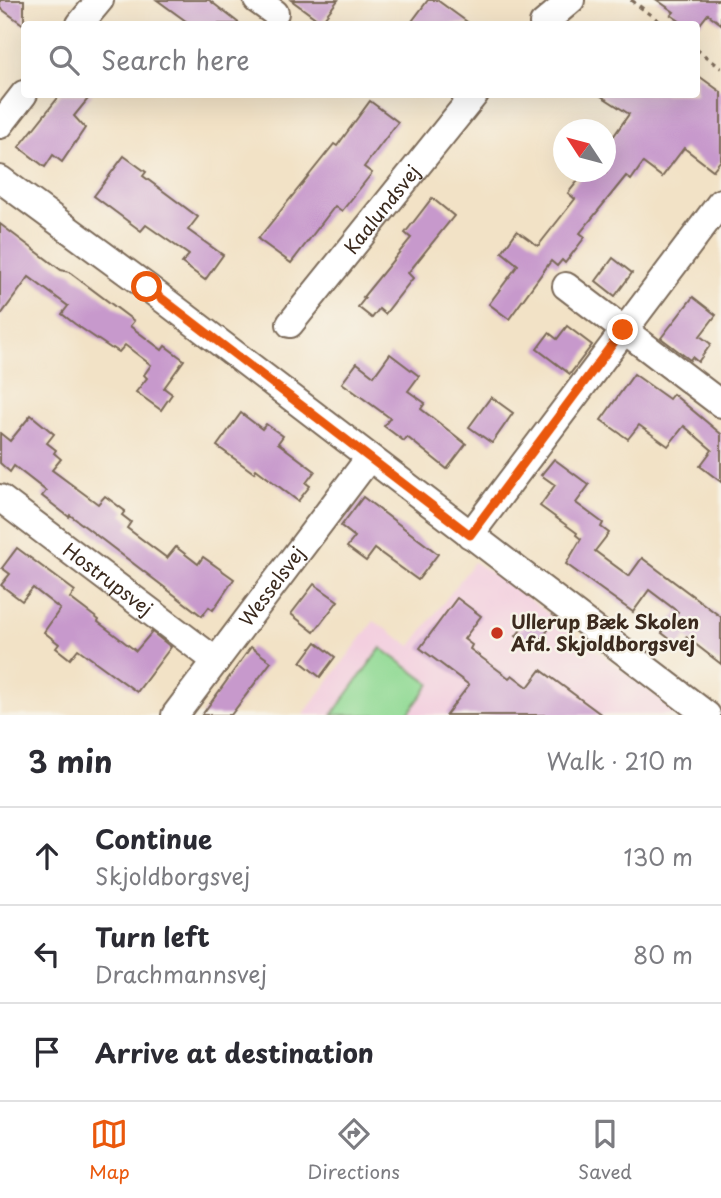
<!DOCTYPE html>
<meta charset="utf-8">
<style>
:root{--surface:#fff;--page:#f7f7f7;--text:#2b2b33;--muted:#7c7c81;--line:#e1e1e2;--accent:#ea580c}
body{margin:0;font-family:"Playpen Sans",sans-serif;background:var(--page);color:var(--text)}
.compass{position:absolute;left:553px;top:119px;width:63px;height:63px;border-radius:50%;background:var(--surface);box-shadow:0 7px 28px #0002;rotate:306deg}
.stop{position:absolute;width:21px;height:21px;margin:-16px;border:5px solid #ea580c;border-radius:50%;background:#fff}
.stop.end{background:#ea580c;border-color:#fff;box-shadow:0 2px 7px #0008}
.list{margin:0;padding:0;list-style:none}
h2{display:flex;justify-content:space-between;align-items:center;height:91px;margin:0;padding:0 28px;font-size:30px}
h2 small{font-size:23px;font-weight:400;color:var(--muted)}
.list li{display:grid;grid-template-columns:46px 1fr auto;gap:21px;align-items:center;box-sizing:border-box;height:98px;padding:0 28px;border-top:2px solid var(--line)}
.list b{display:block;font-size:26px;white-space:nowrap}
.list p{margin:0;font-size:23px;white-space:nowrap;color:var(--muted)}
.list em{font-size:23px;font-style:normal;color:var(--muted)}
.icon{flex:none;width:38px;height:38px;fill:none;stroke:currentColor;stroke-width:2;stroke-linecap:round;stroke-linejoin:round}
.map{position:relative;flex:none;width:721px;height:715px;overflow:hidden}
.search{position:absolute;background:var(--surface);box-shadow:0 7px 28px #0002;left:21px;right:21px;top:21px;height:77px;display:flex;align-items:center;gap:18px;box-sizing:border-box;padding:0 24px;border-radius:7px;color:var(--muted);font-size:26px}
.sheet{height:385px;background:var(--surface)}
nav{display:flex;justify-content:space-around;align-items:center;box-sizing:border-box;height:98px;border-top:2px solid var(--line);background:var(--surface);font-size:19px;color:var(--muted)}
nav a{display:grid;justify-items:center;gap:4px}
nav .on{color:var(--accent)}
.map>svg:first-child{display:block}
.built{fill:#f3cfdf}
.green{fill:#92da95;stroke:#66825a;stroke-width:2}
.building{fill:#c799cc}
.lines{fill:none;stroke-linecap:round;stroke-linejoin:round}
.minor-casing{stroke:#7b6a59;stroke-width:30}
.path{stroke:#7b6a59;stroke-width:3.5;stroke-dasharray:5 5;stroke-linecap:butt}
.minor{stroke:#fff;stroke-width:26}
.route{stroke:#ea580c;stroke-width:9}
.poi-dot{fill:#c8321e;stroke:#f7f3e8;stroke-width:2.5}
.labels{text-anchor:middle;stroke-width:5;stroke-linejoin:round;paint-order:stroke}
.street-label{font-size:19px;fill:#3b2a1e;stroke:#f7f3e8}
.poi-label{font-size:19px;font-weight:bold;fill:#3b2a1e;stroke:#f7f3e8;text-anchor:start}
</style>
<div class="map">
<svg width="721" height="715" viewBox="0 0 721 715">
<rect width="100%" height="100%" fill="#f7f3e8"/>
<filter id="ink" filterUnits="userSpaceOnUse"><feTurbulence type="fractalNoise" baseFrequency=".0143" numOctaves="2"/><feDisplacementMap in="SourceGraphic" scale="14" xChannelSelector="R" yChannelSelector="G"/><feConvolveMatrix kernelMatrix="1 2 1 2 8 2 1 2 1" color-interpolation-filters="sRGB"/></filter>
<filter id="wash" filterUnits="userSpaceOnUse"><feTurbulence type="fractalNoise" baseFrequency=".00686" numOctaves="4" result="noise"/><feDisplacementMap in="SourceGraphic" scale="28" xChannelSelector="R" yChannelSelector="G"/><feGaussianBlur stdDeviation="1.57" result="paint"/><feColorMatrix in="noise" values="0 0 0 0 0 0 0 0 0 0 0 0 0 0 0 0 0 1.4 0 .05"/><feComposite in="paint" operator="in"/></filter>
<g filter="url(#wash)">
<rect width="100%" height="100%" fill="#f2e2c6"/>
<!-- built -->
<path class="built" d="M474,562L512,586L681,715H303L374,621L411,646Z"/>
<!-- green -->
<path class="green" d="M381,648L430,684L407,715H332Z"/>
<g id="blocks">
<!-- building -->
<g class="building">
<path d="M0,0H24V25L0,8Z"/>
<path d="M157,0H209L240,24H190Z"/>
<path d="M291,0H338L321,22Z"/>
<path d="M428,0H437L470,24H410Z"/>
<path d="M657,0H721V24L708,14L700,24H684L671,15L674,12Z"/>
<path d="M696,74L721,92V160L713,170L684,148L662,177L643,163L631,180L626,176L580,233L585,237L565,263L562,260L557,266L551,261L509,319L489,304L518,265L502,252L517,231L538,246L575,199L568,193L585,172H606V147L629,114L598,94H696Z"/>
<path d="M61,94H92L74,116L85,128L62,162L53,155L45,167L19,147Z"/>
<path d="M370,101L398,122L364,167L372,173L342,211L335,206L291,263L258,239L334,144L337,146Z"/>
<path d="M124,156L146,172L143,176L198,217L188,230L223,255L205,280L182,263L189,255L146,225L141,231L94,196Z"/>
<path d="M432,198L454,216L408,273L413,278L385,314L379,309L372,318L358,307L365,298L363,297L411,238L405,233Z"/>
<path d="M0,224L61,270L69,272L134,321L130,326L162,350L165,346L184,360L164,388L172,394L161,410L136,392L147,378L144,375L151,365L125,345L119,352L113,348L112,349L75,324L62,314L68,306L29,277L0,316Z"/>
<path d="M613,258L632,273L615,296L596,281Z"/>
<path d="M693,297L716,315L700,336L711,344L698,362L692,357L690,360L661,338Z"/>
<path d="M567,326L592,345L570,374L537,349L549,333L557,339Z"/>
<path d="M390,354L419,376L408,391L425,403L421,409L466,444L447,469L407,437L404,441L384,426L390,418L342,383L357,363L374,376Z"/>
<path d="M634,374L669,399L673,394L721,434V482L700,466L712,450L684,426L668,446L639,425L628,439L601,420Z"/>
<path d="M491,397L513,413L492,443L469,427Z"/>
<path d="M241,413L262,429L266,424L283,436L278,443L315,471L306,483L310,486L298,501L256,469L254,473L217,446Z"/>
<path d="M31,415L54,434L47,443L56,450L54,453L61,459L52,470L98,504L105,496L125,511L122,515L131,522L127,528L167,558L176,547L198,564L203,557L234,579L213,610L209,607L202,616L70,515L69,517L42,496L46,491L14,466L10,472L0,463V433L10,441Z"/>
<path d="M554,459L589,485L576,503L603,523L601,527L609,533L595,551L629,576L642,558L721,617V664L686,637L679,646L662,633L678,612L649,590L633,612L566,564L581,539L576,535L577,533L540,506L555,485L541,475Z"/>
<path d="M363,497L438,554L418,580L375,549L366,561L347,547L355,537L341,526Z"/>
<path d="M17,548L75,591L70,598L99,620L98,622L136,651L152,632L171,647L137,692L78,649L70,659L56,648L59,644L44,632L60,609L33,588L22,601L1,585L10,574L2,568Z"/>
<path d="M314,584L338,601L314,632L291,614Z"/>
<path d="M457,598L481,616L464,639L472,645L470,649L509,678L512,675L528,687L541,670L602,715H446L469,685L420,648Z"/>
<path d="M531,617L548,630L533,649L516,636Z"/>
<path d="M316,642L335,657L320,677L301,662Z"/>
<path d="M251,647L271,662L231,715H202Z"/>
</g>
</g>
</g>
<g filter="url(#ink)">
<use href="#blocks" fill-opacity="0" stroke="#7b6a59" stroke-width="2"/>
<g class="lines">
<defs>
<g id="minor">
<path d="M257,0L275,13"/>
<path d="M80,24L100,0"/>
<path d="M543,24L571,0"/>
<path d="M0,125L24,94"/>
<path d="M0,179L147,287L707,715"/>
<path d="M566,286L721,404"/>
<path id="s1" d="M290,324L475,94"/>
<path id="s2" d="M0,498L216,661"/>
<path d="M470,535L721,202"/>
<path id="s3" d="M175,715L369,458"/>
</g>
</defs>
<!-- minor casing -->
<use href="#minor" class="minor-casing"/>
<!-- path -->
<g class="path">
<path d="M631,0L663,24"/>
<path d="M696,49L721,68"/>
</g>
<!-- minor -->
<use href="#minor" class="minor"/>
</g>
</g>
<g class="lines" filter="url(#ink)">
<!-- route -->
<path class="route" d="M147,287L470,535L623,330"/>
</g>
<!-- markers -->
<circle class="poi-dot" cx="497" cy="633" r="7"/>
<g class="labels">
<!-- street labels -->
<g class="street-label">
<text dy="7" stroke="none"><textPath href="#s1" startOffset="147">Kaalundsvej</textPath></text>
<text dy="7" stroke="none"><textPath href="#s2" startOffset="135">Hostrupsvej</textPath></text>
<text dy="7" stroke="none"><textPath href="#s3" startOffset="161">Wesselsvej</textPath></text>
</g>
<!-- poi labels -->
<g class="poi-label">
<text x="511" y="629">Ullerup Bæk Skolen<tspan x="511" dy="22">Afd. Skjoldborgsvej</tspan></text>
</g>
</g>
</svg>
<svg class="compass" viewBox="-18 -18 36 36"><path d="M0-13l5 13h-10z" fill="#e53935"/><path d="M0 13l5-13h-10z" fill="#7c7c81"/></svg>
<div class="stop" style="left:147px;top:287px"></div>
<div class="stop end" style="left:623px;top:330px"></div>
<div class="search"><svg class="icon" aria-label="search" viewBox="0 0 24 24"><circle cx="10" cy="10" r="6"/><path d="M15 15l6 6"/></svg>Search here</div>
</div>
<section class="sheet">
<h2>3 min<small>Walk · 210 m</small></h2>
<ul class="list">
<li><svg class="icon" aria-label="ahead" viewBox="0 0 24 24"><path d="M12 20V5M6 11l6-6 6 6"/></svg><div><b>Continue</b><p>Skjoldborgsvej</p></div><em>130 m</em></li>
<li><svg class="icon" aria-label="left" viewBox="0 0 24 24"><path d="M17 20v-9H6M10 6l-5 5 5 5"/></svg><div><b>Turn left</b><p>Drachmannsvej</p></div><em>80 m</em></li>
<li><svg class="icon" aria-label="arrive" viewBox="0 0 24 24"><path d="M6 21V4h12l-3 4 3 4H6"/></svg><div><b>Arrive at destination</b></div></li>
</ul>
</section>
<nav>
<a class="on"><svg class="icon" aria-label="map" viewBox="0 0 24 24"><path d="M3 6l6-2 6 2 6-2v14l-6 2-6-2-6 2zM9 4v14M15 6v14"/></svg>Map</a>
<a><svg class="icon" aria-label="directions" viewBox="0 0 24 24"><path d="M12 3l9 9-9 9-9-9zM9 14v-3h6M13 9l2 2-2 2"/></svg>Directions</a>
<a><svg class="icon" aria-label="saved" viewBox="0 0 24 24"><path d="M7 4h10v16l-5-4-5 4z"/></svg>Saved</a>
</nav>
